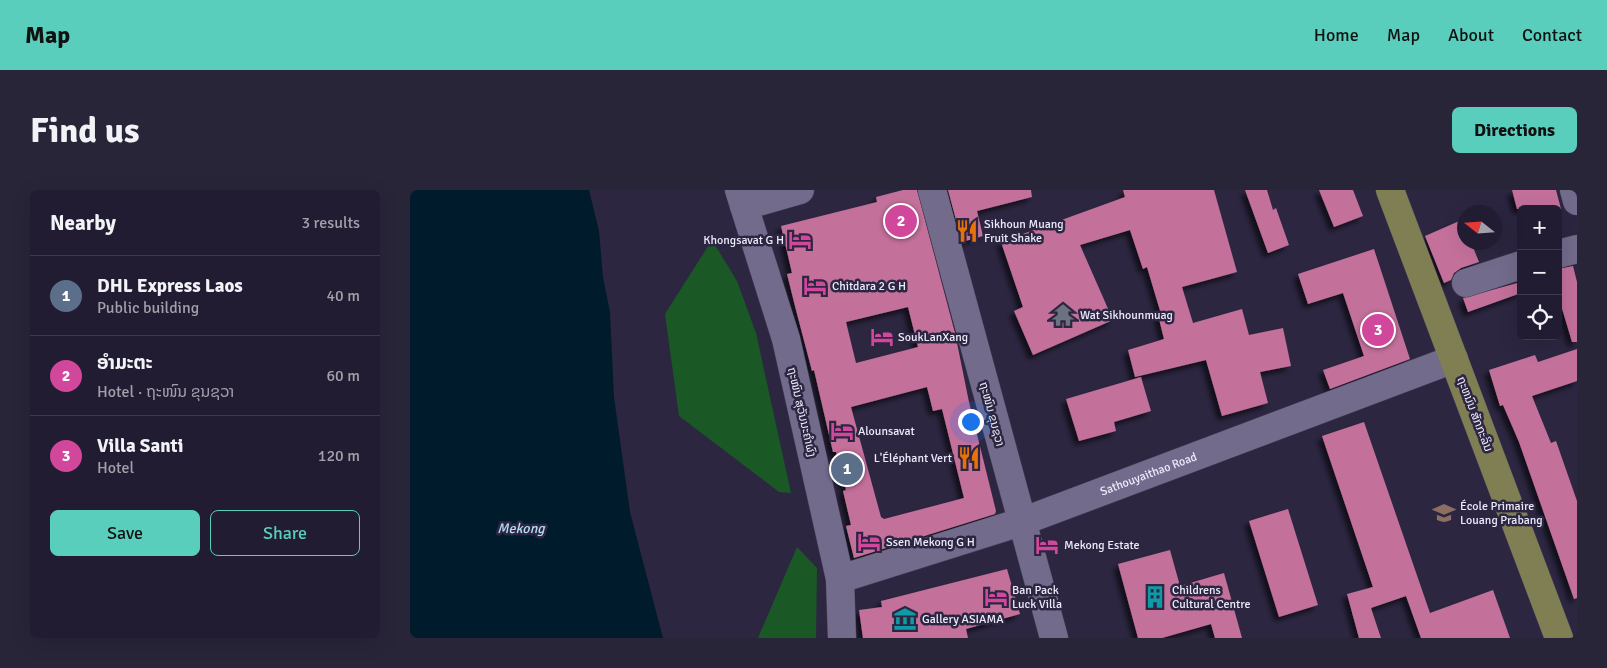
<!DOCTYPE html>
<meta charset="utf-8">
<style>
:root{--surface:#211c31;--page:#292539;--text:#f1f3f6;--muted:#a2a1ab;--line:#3e3a4d;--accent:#5acebd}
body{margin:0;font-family:Signika,"Noto Sans Lao",sans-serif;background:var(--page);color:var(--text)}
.controls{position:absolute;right:15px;top:15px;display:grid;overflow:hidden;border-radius:8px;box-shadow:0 5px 20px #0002}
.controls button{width:45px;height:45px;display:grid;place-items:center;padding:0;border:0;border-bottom:1px solid var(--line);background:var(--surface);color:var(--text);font:25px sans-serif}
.compass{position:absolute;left:1047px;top:15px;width:45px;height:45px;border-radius:50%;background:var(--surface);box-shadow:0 5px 20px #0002;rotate:287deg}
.you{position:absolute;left:560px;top:231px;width:18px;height:18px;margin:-12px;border:4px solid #fff;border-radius:50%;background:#1a73e8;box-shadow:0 0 0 8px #1a73e833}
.badge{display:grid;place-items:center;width:32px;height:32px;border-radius:50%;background:var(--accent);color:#fff;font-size:16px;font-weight:700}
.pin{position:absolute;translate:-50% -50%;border:2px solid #fff;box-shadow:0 1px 5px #0006}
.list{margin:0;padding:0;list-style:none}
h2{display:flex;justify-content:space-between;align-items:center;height:65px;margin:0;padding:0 20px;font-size:21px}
h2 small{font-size:16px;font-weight:400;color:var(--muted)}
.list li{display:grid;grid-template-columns:32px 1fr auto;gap:15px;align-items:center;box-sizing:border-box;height:80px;padding:0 20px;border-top:1px solid var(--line)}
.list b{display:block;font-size:19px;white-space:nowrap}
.list p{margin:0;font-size:16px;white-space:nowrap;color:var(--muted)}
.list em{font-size:16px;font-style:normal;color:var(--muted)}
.actions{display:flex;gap:10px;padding:15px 20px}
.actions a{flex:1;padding:11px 0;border:1px solid var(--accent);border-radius:8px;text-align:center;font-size:18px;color:var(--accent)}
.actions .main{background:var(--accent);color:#111}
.icon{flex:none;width:28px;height:28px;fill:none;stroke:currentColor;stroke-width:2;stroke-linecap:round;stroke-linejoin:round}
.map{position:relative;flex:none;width:1167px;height:448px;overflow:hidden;border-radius:8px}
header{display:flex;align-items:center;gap:30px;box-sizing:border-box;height:70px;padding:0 25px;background:var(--accent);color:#111}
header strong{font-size:24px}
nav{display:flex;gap:28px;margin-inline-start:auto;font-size:18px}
.intro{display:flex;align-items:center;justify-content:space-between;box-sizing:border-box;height:120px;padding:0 30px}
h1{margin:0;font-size:35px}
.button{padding:12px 22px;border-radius:8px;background:var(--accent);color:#111;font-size:18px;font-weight:700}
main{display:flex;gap:30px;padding:0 30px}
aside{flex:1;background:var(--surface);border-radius:8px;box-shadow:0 5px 20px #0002}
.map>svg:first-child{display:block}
.green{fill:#1a5825}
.water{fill:#001c2c}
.building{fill:#c3709b;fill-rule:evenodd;filter:url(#shadow)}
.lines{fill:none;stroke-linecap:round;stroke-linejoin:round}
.minor-casing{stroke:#49435a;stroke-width:29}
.major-casing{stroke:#49435a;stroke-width:29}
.minor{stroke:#726b8b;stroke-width:28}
.major{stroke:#807f53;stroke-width:28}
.labels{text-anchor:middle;stroke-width:5;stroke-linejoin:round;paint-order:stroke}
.poi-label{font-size:12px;fill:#edeafc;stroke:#2c2641;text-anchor:start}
.street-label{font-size:12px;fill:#edeafc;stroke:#2c2641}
.water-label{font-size:14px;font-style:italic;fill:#b2def9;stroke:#2c2641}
</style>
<header>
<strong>Map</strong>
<nav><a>Home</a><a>Map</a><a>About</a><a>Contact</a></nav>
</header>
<div class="intro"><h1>Find us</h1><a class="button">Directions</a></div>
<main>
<aside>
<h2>Nearby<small>3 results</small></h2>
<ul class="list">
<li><span class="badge" style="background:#5c6f8a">1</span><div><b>DHL Express Laos</b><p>Public building</p></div><em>40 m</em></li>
<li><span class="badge" style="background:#d1479c">2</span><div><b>ອຳມະຕະ</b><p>Hotel · ຖະໜົນ ຂຸນຊວາ</p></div><em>60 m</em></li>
<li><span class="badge" style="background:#d1479c">3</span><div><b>Villa Santi</b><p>Hotel</p></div><em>120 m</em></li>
</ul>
<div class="actions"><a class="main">Save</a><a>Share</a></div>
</aside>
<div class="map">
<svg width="1167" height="448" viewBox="0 0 1167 448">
<defs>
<filter id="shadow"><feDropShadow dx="-4.5" dy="4.5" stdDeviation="2.5" flood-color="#0009"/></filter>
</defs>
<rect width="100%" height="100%" fill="#2c2641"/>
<!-- green -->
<g class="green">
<path d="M302,50L327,91L346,143L381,303L369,302L269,226L255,124Z"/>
<path d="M387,357L407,378L406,448H348Z"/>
</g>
<!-- water -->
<path class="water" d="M0,0H179L189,41L193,87L200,122L204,207L220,322L253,448H0Z"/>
<!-- building -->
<g class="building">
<path d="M493,0H507L545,143L559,212L586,321L585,324L444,368L436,336L441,335L433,301L436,300L426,262H423L404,180L402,181L386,120L377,84L382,83L371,36L467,12L466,7ZM498,117L508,157L446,173L436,132ZM517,197L523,221L532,219L554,308L474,329L471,327L441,217Z"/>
<path d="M538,0H621L622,7L567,21L573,46L552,52Z"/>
<path d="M713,0H804L827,82L772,97L783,133L832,119L839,145L873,138L881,176L850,182L858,213L812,226L796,170L725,187L718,160L754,149L748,125L751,124L737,77L733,79L720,40L670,55L703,130L623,165L604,121L613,117L591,52L715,7Z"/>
<path d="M835,0H857L863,20L866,18L879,55L858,63Z"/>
<path d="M909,0H943L953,26L924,37Z"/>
<path d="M1102,0H1146L1151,19H1107Z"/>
<path d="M1054,29V52H1061L1069,72L1051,78L1044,83L1041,90L1034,93L1015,46Z"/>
<path d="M964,59L1000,169L920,199L913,180L954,166L933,103L898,114L888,84Z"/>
<path d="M1163,76L1167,92V152H1162L1148,105V79Z"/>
<path d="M1111,92V103L1058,122L1053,108Z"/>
<path d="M1167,159V191L1122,206L1141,253L1146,251L1167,311V408L1164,409L1109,252L1093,215L1090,216L1079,180L1125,165L1128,172Z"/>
<path d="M731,187L741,221L704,232L706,241L669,251L656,209Z"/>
<path d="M954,232L1020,423L1083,400L1100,448H1011L996,406L961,418L971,448H949L937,404L963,397L912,246Z"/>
<path d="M878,319L908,415L869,427L839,331Z"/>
<path d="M760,360L770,396L814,383L832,448H805L801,434L752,448H728L708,374Z"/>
<path d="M597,379L610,424L556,439L558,448H453L449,420L472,417L471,411Z"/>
</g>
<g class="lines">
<defs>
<g id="minor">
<path d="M329,0L376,149L430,389L432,448"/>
<path d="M522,0L644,448"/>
<path d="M1164,0L1167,11"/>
<path d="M334,16L390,0"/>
<path d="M1148,64L1167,59"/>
<path d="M1056,93L1111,75"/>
<path id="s1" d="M430,389L611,332L1044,169"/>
</g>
<path id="major" d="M980,0L1149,448"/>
</defs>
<!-- minor casing -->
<use href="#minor" class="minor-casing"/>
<!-- major casing -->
<use href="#major" class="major-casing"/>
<!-- minor -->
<use href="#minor" class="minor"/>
<!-- major -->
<use href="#major" class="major"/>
</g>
<!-- icons -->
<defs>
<symbol id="restaurant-bare" viewBox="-9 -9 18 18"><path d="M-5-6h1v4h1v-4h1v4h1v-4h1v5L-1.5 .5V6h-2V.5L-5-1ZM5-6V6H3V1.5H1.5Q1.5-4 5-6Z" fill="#e8710a" stroke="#2c2641" stroke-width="2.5" paint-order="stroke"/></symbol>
<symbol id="hotel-bare" viewBox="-9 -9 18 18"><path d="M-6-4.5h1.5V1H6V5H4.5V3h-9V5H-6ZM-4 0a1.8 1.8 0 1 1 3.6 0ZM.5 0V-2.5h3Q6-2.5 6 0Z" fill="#d1479c" stroke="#2c2641" stroke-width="2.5" paint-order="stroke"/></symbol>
<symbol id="temple-bare" viewBox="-9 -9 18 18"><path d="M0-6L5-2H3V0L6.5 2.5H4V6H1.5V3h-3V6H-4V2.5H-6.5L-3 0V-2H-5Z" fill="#6b7280" stroke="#2c2641" stroke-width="2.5" paint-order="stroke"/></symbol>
<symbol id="school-bare" viewBox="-9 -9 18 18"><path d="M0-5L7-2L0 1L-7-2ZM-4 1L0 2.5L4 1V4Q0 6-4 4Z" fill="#8d6e63" stroke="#2c2641" stroke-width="2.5" paint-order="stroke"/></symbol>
<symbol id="building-bare" viewBox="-9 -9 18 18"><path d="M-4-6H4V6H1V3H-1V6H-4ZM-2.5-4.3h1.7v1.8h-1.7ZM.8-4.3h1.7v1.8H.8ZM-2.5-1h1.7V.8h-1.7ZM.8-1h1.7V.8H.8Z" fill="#0f9aa8" stroke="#2c2641" stroke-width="2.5" paint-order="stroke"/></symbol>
<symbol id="museum-bare" viewBox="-9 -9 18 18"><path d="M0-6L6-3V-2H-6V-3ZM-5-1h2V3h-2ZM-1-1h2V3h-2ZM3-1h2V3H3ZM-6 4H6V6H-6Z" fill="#0f9aa8" stroke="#2c2641" stroke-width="2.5" paint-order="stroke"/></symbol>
</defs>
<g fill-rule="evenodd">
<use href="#restaurant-bare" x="541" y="25" width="32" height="32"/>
<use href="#hotel-bare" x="374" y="34" width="32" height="32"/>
<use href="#hotel-bare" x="389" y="80" width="32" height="32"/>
<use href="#temple-bare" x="637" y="109" width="32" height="32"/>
<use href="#hotel-bare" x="456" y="131" width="32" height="32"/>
<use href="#hotel-bare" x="416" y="225" width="32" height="32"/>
<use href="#restaurant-bare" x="543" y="252" width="32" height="32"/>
<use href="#school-bare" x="1018" y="307" width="32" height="32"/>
<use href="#hotel-bare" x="443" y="336" width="32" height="32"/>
<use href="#hotel-bare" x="621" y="339" width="32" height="32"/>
<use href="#hotel-bare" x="570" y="391" width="32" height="32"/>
<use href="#building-bare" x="729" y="391" width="32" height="32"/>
<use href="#museum-bare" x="479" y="413" width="32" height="32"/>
</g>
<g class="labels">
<!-- poi labels -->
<g class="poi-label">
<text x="574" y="38">Sikhoun Muang<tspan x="574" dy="14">Fruit Shake</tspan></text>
<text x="374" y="54" text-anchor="end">Khongsavat G H</text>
<text x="422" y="100">Chitdara 2 G H</text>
<text x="670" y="129">Wat Sikhounmuag</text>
<text x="488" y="151">SoukLanXang</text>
<text x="448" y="245">Alounsavat</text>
<text x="542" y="272" text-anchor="end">L'Éléphant Vert</text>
<text x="1050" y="320">École Primaire<tspan x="1050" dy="14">Louang Prabang</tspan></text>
<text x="476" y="356">Ssen Mekong G H</text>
<text x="654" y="359">Mekong Estate</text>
<text x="602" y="404">Ban Pack<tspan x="602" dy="14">Luck Villa</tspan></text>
<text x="762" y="404">Childrens<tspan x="762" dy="14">Cultural Centre</tspan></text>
<text x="512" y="433">Gallery ASIAMA</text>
</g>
<!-- street labels -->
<g class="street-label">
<text transform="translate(392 222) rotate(77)" y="4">ຖະໜົນ ສຸວັນນະຄໍາຜົງ</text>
<text transform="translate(582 224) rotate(75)" y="4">ຖະໜົນ ຂຸນຊວາ</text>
<text transform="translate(1065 224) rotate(69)" y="4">ຖະຫນົນ ສັກກະລິນ</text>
<text dy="4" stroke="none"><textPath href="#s1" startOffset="326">Sathouyaithao Road</textPath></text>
</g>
<!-- water labels -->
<g class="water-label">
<text x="111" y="343">Mekong</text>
</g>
</g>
</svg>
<div class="controls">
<button>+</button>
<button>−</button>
<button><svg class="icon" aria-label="locate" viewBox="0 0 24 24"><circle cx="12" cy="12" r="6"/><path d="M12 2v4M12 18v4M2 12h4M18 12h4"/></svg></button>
</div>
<svg class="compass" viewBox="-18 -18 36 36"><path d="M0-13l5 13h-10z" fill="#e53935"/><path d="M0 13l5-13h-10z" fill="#a2a1ab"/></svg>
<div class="you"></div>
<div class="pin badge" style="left:437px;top:279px;background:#5c6f8a">1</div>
<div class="pin badge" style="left:491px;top:31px;background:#d1479c">2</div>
<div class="pin badge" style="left:968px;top:140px;background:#d1479c">3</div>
</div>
</main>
